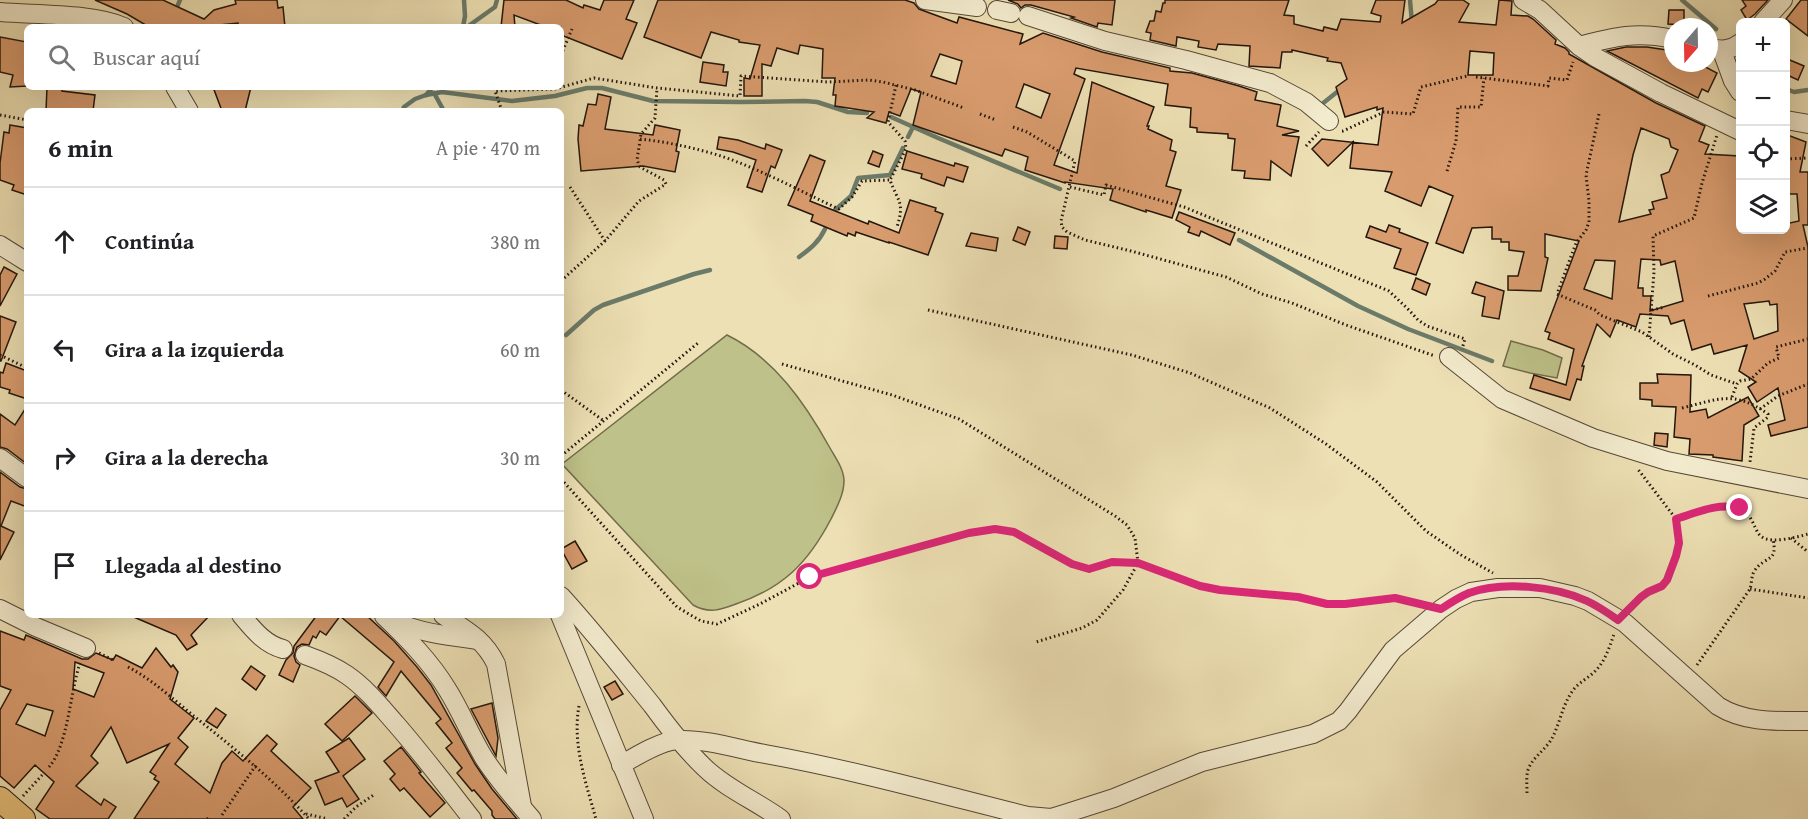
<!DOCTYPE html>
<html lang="es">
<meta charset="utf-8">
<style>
:root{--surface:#fff;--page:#f2f2f2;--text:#202124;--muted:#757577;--line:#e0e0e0}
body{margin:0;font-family:"Gentium Book Plus",serif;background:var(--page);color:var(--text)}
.controls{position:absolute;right:18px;top:18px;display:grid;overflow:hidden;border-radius:9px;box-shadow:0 6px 24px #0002}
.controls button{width:54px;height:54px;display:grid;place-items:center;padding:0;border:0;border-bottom:2px solid var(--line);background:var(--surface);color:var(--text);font:30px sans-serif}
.compass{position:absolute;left:1664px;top:18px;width:54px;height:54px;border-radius:50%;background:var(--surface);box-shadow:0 6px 24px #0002;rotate:200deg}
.stop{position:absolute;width:18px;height:18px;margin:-14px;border:4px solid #db2777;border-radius:50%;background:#fff}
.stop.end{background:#db2777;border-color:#fff;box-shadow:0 2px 6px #0008}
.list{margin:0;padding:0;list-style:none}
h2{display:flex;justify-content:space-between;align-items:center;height:78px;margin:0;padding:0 24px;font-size:26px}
h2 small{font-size:20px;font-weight:400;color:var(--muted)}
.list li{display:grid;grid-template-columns:39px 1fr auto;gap:18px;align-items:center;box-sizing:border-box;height:108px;padding:0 24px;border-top:2px solid var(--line)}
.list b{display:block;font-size:22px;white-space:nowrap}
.list em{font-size:20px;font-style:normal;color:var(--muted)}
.icon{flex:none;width:33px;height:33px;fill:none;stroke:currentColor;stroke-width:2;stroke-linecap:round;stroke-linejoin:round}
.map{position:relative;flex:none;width:1808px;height:819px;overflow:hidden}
.search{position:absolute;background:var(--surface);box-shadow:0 6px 24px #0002;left:24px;top:24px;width:540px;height:66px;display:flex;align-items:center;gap:15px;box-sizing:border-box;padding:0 21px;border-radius:9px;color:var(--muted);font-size:22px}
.panel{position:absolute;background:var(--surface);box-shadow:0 6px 24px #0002;left:24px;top:108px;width:540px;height:510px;border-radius:9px}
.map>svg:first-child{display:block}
.garden{fill:#bec189;stroke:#716c4a;stroke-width:1.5}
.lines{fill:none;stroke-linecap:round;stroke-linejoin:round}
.stream{stroke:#6b7b69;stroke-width:4.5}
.building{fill:#d99c6e;stroke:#24160c;stroke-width:1.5;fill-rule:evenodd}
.minor-casing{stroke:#564836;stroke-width:20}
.major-casing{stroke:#24160c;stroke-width:26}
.path{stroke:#24160c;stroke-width:3;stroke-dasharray:1.5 3;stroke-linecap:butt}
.minor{stroke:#f3ebce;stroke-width:18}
.major{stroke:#e6c07a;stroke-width:24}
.route{stroke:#db2777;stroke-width:8}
</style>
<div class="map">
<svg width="1808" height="819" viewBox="0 0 1808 819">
<rect width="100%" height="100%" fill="#ede0b4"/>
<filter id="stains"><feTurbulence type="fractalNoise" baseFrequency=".00333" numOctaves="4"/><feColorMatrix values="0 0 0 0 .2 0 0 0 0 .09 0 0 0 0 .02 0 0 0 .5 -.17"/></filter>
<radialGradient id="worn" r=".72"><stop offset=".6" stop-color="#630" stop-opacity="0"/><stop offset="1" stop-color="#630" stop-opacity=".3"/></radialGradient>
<!-- garden -->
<g class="garden">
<path d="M727,335C774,358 805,403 830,448C835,457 844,469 844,481C844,494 837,507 831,519C808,563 783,588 736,604C720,610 709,614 693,605L562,464Z"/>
<path d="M1511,341L1543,350L1562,358L1557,378L1530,373L1503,366Z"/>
</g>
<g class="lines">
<!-- stream -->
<g class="stream">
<path d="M1410,0L1412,23"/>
<path d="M1682,0L1716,29"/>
<path d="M175,12L180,0"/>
<path d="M463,27L465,16L464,0"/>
<path d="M467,27L495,7L497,0"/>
<path d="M1786,89L1794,92L1808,90"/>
<path d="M434,93L444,111"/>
<path d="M426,95L433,87"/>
<path d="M1322,104L1337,92"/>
<path d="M402,111L404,107L415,99L426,95L442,92L512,101L555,96L587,88H602L653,101L740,102L805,101L817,102L848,112L867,113"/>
<path d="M891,117L938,138L1060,189"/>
<path d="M908,137L913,127"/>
<path d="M835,210L851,196L858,178L890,175L903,148"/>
<path d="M1239,240L1358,306L1408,329L1492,361"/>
<path d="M799,257C810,249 819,242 825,229"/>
<path d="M566,335L594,310L603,305L694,274L710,270"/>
</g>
</g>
<!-- building -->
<g class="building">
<path d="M95,0H163L204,19L214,10L236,4L235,0H277L278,8L283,7L285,27H238V23L219,25L223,27H149L127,14Z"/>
<path d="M504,0H566L583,8L584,5L600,10L604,0H634L626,19L637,23L622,59L561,35V27H546L514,15L515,27H501Z"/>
<path d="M658,0H905L914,3L919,9L957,23L959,17L1023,34L1020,44L1043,33L1102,52L1170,68V71L1192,73L1239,86L1257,92L1255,100L1281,105L1277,126L1299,131L1282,135L1299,137L1291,176L1271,161L1270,180L1244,178L1245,171L1232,170L1235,139L1228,138V134L1197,132V128L1190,127L1191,108L1165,105L1168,84L1076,68L1074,74L1085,79L1054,165L1077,173L1092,82L1154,107L1147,126H1149L1148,129L1172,140L1170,150L1176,152L1166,186L1181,190L1172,218L1146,210V212L1110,200L1113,189L1065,182V183L1025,170L1028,157L1005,149L1002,156L913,125L921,92L911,89L900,116L889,112L886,123L867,118L874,112L835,106L836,95H833L835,78H822L823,49L800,45L798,54L777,48L771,66L762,64V96H744V78L750,79L760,45L739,42V40L711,32L701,58L644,37ZM940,54L962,61L956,84L931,76ZM1024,84L1050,94L1041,118L1016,107Z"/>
<path d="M1008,0H1115L1112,25L1098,23L1097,27L1071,18L1074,17L1031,5H1025L1021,8L1018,4Z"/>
<path d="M1165,0H1289L1284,15L1294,16V24L1323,31L1324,27L1337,30L1341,19L1380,22L1381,16L1371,13L1376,0H1405L1402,23L1435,4L1438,0H1463L1469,4L1459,22L1496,25L1499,0L1512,1L1511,15L1528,16L1533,19L1556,40L1555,44L1565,48L1569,52V54L1656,103L1705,126L1699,141L1709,145L1705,154L1740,156V230H1785V224L1799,221L1797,194H1785V134L1806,142L1800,172H1808V225H1803L1808,247V427L1771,436L1768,425L1785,420L1778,388L1757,402L1748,387L1756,382L1739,371L1747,345L1714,354L1711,344L1692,350L1684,320L1671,324L1668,316L1640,314L1636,327L1617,320L1610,337L1597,324L1582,366H1584L1581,380L1577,379L1570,400L1530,388L1534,375L1566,385L1574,349L1548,339L1550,333L1545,331L1579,241L1545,234V257L1548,258L1541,291L1508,290V276H1518L1524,252L1509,250V242H1501V239H1492V227L1472,228L1463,253L1436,243L1453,196L1429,186L1421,206L1385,191L1392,172L1350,168L1353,142L1328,166L1312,149L1322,139L1378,145L1383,108L1377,110V107L1345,117L1336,87L1347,79L1341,63L1327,61L1328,58L1292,50V52H1282L1280,68L1249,66L1250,46L1218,44L1216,50L1198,47L1199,41L1177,37L1176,46L1150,40L1151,33L1146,32L1150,21H1154L1156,11L1161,12L1163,3H1165ZM1470,51L1494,53L1493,75H1468ZM1641,128L1669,139L1671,147L1678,150L1669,172L1661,175L1667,198L1652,202L1654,209L1649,210L1651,214L1619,222L1633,155ZM1641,259L1660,260L1661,265L1675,261L1683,301L1650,311L1651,296H1643V288H1638ZM1595,260L1615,261L1612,299L1584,289ZM1769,301L1770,305L1777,304L1778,331L1754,339L1744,304Z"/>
<path d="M1742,0H1768L1755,14L1747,20L1741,10L1746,6Z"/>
<path d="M1801,0H1808V36L1786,19Z"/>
<path d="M1669,10H1684V25L1668,24Z"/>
<path d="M0,37L27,42L25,65H27V86L10,87L13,75L0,72Z"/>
<path d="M1626,47H1647L1673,51V63H1698L1717,73L1708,92L1702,89L1698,98L1607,51Z"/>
<path d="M1785,58L1804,66L1798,80L1785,74Z"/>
<path d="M703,62L724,65L723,72H728L726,86L700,82Z"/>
<path d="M47,87H62V91L95,95L93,111H46Z"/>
<path d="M213,87H251L245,111H222Z"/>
<path d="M598,94L611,97L605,129L653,135L655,125L680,130L676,151L679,152L675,172L643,166L581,171L578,139L579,125L583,126L588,104L596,105Z"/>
<path d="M10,125L27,128V195L12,190L14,185L0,180V163L4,132L9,133Z"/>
<path d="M719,137L738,140L765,149L766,144L782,150L775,168L771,166L762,192L747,187L756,160L733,152L717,149Z"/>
<path d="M873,151L883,155L879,167L868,163Z"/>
<path d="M907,151L954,166L955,163L968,167L963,182L947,177L944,186L921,178L922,174L902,169Z"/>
<path d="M810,155L825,161L810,201L868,224L869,221L899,233L910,200L936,208L935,211L943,214L928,255L889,242V243L856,232L855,236L848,233L847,236L811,221L813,215L788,205Z"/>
<path d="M1179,212L1235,233L1230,245L1201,231L1199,236L1188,232L1190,227L1176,220Z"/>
<path d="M1389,225L1400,229L1399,232L1428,243L1416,275L1394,268L1401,249L1366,237L1370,226L1386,232Z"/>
<path d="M1018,227L1030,232L1025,245L1013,240Z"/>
<path d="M971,233L998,238L996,251L966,246Z"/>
<path d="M1055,236L1068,237L1067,249L1054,248Z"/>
<path d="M4,267L17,274L0,306V275Z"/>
<path d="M1416,278L1430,284L1426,295L1412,289Z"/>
<path d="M1476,282L1504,291L1499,319L1482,316L1485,297L1472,293Z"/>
<path d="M0,316L16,322L1,361H0Z"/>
<path d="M6,363L27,371V399L9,393L10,390L0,387V372L3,373Z"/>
<path d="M1657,374L1691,375L1690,412L1706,409L1708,418L1748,397L1759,416L1744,425L1742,461L1713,457V455L1689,454L1690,439L1674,437L1676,407L1652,406V400L1640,399V383H1658Z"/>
<path d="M27,406V464L7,449L0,447V414L15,425Z"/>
<path d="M1655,433L1668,434L1667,447L1654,445Z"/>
<path d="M0,472L20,487L27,489V507L11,501L1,526L14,532L0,560Z"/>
<path d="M575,541L587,561L572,569L561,549Z"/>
<path d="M129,615H210L191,635L197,644L187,650L176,635Z"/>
<path d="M317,615H366L394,641L417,667L431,685L475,764L492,789L517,819H495L492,815V811L474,790L472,791L457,773L462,768L446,748L452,743L436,723L441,719L401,671L386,696L378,687L394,662L340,616L326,635L320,631L316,638L313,636L309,645L302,644L297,647L294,656L296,662L300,665L293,682L279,675L286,660L293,653L294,646Z"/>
<path d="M0,631L24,640L26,635L82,659H88L96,653L113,660L116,655L142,668L156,648L171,667L173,665L178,672L170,699L194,718L178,738L188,747L175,764L210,793L222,763L232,751L243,761L267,735L277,744L271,751L311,788L293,807L303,819H134L159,782L154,779L156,776L150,772L169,744L127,763L111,727L91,756L98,763L76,786L101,805L104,799L116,807L108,819H50L36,809L54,782L35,765L14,788L0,776V710L11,690L0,686ZM75,662L104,673L94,697L73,689ZM27,704L53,711L45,736L16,724Z"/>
<path d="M251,666L265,676L256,690L242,679Z"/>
<path d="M615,681L623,694L612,700L604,687Z"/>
<path d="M355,696L372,713L342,741L325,724Z"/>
<path d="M492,703L498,738L496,756L471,709Z"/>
<path d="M216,708L226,715L217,728L206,721Z"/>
<path d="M349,738L365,759L343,776L359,799L347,807L342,798L325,805L315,781L339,772L326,752Z"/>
<path d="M401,747L421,772L419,773L445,803L430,817L404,788L400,791L390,779L395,774L384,761Z"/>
</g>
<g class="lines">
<defs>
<g id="minor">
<path d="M925,0L977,7"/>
<path d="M1523,0L1540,10L1579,46L1595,57L1661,93L1740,131"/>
<path d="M997,10L1011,13"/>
<path d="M0,12C34,15 94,13 124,27"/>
<path d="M1028,16L1105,41L1186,60L1270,83L1306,102L1329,121"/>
<path d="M1763,22L1783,0"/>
<path d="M1579,46C1614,37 1636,31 1673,39"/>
<path d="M1709,48C1721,50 1730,51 1740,43"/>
<path d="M1722,51L1733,81L1740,92"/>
<path d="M175,87L189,111"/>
<path d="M1786,120L1808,124"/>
<path d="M0,245L27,262"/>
<path d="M1449,357L1502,399L1593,438L1667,461L1808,489"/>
<path d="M0,458L27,478"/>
<path d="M561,596C593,631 622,668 652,705C668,727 685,749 705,768C727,789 756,801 781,819"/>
<path d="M0,609L36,627L86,648"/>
<path d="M241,615C253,629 264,644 283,649"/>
<path d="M443,615C466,630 484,639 496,664L522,806"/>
<path d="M560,615L644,819"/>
<path d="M384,616C408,639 430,661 447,689C461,711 470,735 484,758C498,780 515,799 532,819"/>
<path d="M394,621C420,633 449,636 478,640"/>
<path d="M305,655C319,660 334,666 347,675C366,688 381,707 396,724C423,755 447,787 472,819"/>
<path d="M621,765C636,756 662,740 679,740C706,739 738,749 765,754C854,770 940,794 1028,816L1051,818L1064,814L1114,798L1202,762L1313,734L1339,721L1348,711L1393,650L1441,609L1456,599L1471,592L1498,588H1540L1575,596L1588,601L1625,623L1718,706C1745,723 1777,721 1808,721"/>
</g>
<path id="major" d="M0,799L23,819"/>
</defs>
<!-- minor casing -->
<use href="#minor" class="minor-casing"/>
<!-- major casing -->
<use href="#major" class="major-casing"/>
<!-- path -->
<g class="path">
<path d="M561,55L572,29"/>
<path d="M1476,77L1548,86L1549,78L1567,80L1573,62"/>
<path d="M896,85L888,122L905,141L906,149L890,180C898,202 905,202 897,227"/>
<path d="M502,111L495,91L555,89L594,78L657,88L740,96L741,76L828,82L869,80L883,82L915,90L964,108"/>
<path d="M980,114L996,120"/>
<path d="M1599,114L1586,175L1589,201V222L1586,230L1576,243L1557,294L1595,310L1600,315L1642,332L1673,354L1695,365L1711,375L1737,384"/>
<path d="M0,115L27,120"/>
<path d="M1013,127L1027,132L1075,161L1061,221L1062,227L1067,232L1085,240L1131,251L1226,277L1262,294L1292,303L1346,325L1435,356"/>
<path d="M1342,131H1343L1384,112L1413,114L1421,87L1467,76"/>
<path d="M640,139C668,142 695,148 721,156C762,170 800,191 839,209L852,197L862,181L890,180"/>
<path d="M1306,146L1319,132"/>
<path d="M1786,159L1808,158"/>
<path d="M1447,171L1456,141L1458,107H1481L1484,78"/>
<path d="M570,187L605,241"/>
<path d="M1070,187L1104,195L1106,185L1184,207L1389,291L1409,310L1418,320L1427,326L1465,339L1462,349"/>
<path d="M561,281L605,241L639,201L666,184L664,180L640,167L637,160L641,134L655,118L657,88"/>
<path d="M1708,296L1758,283L1765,279L1775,271L1785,252L1808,248"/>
<path d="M928,310L1132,355L1190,373L1270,408L1326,444L1377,482L1426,531L1461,555L1493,573"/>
<path d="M1652,310L1665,307"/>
<path d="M1649,337L1654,272L1653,236L1694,218L1702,183L1717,135"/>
<path d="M0,355L27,368"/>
<path d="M782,364L892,395L959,419L1115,516L1127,525L1135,538L1138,563L1123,590L1097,620L1082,628L1036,642"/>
<path d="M561,390L604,421"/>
<path d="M1732,397L1737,384L1740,381L1751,379L1768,363L1779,358L1776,347L1808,339"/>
<path d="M1682,408C1719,399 1734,390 1768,414V417L1754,428L1750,462"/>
<path d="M1760,409L1778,396L1808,384"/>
<path d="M561,456L698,343"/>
<path d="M561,479L677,607L701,621L717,624L760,604L810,577L970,533L995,529L1014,532L1072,564L1089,569L1112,563H1138L1200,586L1220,590L1298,597L1327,604H1345L1395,598L1422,604"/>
<path d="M1676,519C1696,513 1719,500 1740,508C1747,511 1749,515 1752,521C1755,526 1757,534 1762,537C1772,544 1797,537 1808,534"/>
<path d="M1791,538L1808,552"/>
<path d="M1750,589L1808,598"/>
<path d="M1629,608L1648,592L1662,586L1676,556L1679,543V530L1676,519L1637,468"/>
<path d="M99,653L113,660"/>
<path d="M1697,665L1750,589C1752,583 1751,575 1755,570C1766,555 1778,563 1773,539"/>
<path d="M128,667C153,680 174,700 195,717C235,749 274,780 309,819"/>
<path d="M579,706C572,744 586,783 596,819"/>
<path d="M49,767C68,745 70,693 80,663"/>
<path d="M1527,793C1527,785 1526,777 1528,770C1532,758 1544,751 1551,740C1560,725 1562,704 1574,689C1579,683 1586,679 1592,674C1604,664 1609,649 1614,634"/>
<path d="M23,796L44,773"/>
<path d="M306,814L328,819"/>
<path d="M222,815L256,765"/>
<path d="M207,819L211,817"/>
<path d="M344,819L356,807L375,794"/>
</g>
<!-- minor -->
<use href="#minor" class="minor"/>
<!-- major -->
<use href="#major" class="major"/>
</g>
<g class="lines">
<!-- route -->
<path class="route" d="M810,577L969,533L995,529L1014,532L1072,564L1089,569L1112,562L1138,563L1200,586L1220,590L1298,597L1327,604H1345L1395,598L1441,609C1450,603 1459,597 1469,593C1502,581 1555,586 1587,601C1598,606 1608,613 1618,620L1641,597L1648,592L1662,586L1667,580L1676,556L1679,543L1676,519C1698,512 1717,503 1740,508"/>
</g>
<rect width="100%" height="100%" filter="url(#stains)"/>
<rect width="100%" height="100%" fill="url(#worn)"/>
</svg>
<div class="controls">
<button>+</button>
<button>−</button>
<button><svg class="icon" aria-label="locate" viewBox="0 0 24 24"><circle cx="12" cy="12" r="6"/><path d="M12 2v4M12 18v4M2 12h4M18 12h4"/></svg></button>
<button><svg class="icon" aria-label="layers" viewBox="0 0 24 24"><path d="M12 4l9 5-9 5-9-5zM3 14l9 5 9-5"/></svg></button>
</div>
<svg class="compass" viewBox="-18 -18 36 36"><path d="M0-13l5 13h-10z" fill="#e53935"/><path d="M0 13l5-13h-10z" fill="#757577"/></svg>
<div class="stop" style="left:810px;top:577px"></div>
<div class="stop end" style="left:1740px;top:508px"></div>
<div class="search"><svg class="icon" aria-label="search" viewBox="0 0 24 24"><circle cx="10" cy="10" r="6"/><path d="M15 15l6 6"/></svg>Buscar aquí</div>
<section class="panel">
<h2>6 min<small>A pie · 470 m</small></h2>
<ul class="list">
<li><svg class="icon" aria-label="ahead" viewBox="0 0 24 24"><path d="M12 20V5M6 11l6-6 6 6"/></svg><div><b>Continúa</b></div><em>380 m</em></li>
<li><svg class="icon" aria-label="left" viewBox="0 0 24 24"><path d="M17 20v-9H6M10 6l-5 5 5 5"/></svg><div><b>Gira a la izquierda</b></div><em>60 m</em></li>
<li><svg class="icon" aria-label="right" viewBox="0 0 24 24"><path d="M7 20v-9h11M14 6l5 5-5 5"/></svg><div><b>Gira a la derecha</b></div><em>30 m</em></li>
<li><svg class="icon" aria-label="arrive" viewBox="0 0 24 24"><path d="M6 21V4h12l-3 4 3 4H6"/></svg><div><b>Llegada al destino</b></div></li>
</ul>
</section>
</div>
